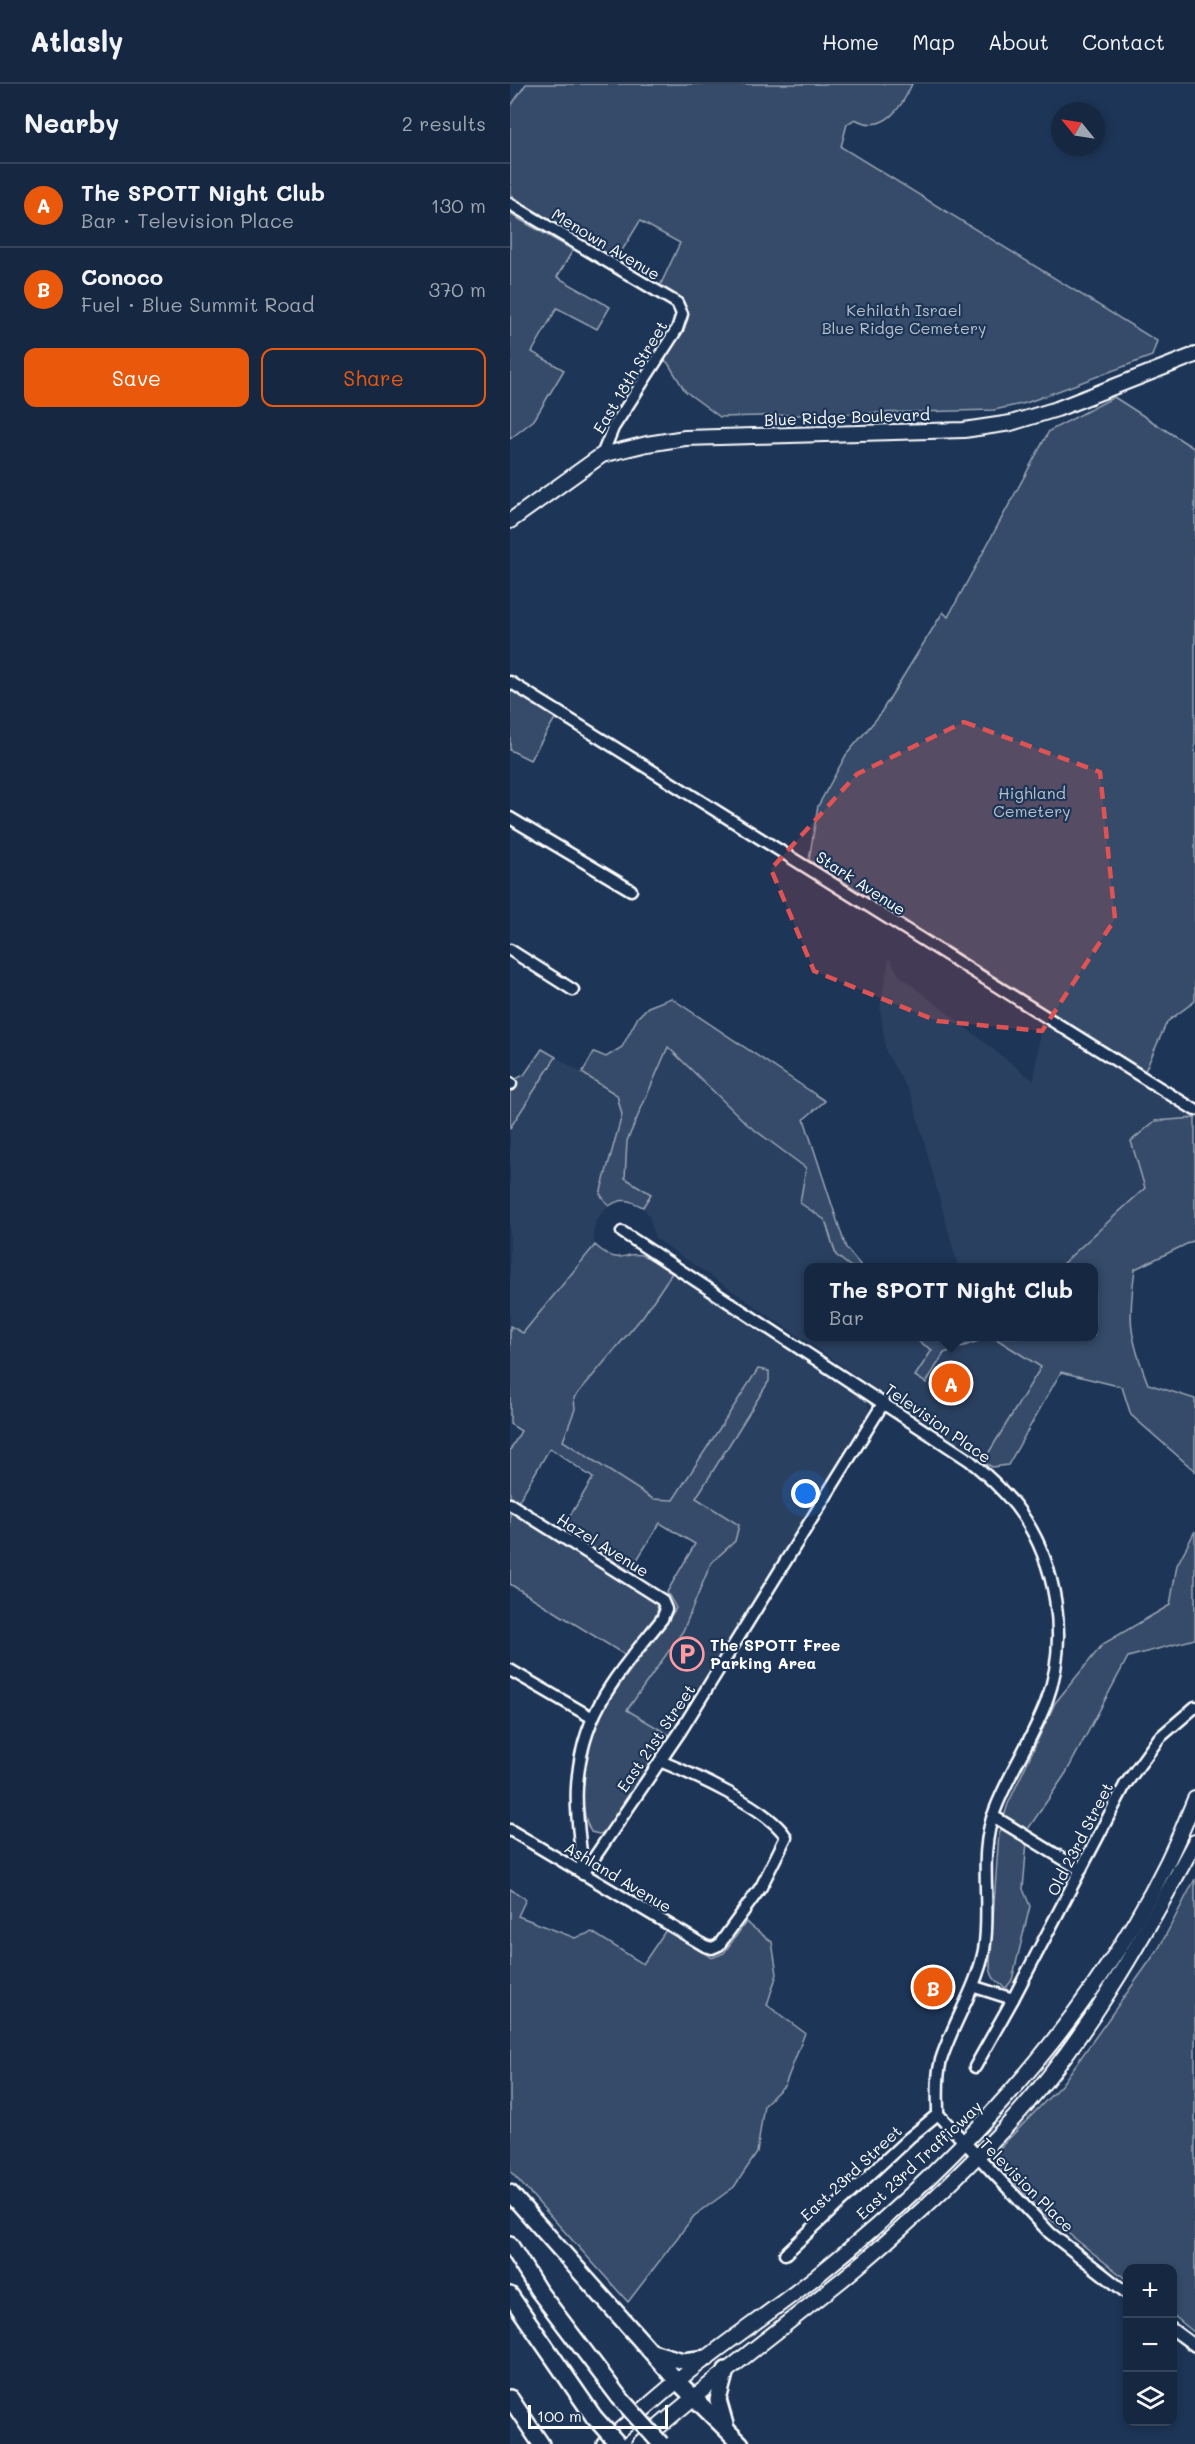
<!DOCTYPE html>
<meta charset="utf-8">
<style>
:root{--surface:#162841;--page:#1f3048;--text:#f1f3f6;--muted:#9ea6b1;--line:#35445a;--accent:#ea580c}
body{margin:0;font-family:Mali,sans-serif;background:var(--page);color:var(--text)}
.controls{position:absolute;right:18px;bottom:18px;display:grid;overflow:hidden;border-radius:12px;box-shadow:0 3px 9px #0003}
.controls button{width:54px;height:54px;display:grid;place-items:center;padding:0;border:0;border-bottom:2px solid var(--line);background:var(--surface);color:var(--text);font:30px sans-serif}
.compass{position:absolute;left:541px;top:18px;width:54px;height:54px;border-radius:50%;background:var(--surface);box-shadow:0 3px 9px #0003;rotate:300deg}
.scale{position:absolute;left:18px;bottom:15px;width:140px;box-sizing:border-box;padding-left:6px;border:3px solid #fff;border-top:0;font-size:16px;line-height:21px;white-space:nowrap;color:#fff;-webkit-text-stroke:4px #1d3557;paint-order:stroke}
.you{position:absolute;left:296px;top:1410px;width:21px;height:21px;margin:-15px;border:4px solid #fff;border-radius:50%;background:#1a73e8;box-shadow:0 0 0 9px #1a73e833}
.badge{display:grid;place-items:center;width:39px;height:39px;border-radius:50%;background:var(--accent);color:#fff;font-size:20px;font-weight:700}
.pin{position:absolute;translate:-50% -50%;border:3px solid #fff;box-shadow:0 2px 6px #0006}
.popup{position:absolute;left:294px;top:1179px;width:294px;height:78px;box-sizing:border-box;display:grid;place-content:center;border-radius:12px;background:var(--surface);filter:drop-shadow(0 2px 4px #0005);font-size:20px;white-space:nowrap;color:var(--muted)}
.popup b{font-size:22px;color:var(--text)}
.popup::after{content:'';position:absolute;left:50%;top:100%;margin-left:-12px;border:12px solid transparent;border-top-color:var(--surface)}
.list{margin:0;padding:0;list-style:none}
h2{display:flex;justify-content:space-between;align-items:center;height:78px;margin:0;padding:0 24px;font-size:26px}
h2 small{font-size:20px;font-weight:400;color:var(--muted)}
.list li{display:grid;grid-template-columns:39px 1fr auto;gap:18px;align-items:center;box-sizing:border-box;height:84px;padding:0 24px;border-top:2px solid var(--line)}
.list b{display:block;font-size:22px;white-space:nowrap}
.list p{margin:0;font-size:20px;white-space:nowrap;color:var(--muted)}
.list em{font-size:20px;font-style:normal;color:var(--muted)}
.actions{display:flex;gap:12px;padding:18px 24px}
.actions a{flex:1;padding:14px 0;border:2px solid var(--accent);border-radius:12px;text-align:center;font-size:21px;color:var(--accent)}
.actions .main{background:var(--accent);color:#fff}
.icon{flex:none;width:33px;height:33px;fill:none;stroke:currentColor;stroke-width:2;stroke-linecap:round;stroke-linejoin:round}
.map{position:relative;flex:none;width:685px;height:2360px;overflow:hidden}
header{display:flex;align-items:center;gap:36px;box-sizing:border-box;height:84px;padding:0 30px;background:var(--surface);border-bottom:2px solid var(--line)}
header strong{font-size:28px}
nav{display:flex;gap:33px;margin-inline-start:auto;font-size:21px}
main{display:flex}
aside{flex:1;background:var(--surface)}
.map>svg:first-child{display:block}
.built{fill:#2a4161}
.green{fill:#364b69;stroke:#9aa5b4;stroke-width:1.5}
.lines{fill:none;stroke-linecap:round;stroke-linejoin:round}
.minor-casing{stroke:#fff;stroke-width:15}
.major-casing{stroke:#fff;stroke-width:18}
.highway-casing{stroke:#fff;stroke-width:20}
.minor{stroke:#1d3557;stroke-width:10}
.major{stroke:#1d3557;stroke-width:14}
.highway{stroke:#1d3557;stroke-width:15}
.highway-bridge-casing{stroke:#fff;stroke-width:20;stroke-linecap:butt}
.highway-bridge{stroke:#1d3557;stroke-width:15}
.marked{fill:#de5353;fill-opacity:0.2;stroke:#de5353;stroke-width:4.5;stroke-dasharray:12 8;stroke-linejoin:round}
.labels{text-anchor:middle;stroke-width:4.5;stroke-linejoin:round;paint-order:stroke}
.street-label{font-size:16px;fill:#fff;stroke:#1d3557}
.park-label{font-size:16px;fill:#b9c0ca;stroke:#1d3557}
.poi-label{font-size:16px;font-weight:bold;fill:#fff;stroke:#1d3557;text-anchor:start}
</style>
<header>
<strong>Atlasly</strong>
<nav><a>Home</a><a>Map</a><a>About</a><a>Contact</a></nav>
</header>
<main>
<aside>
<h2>Nearby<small>2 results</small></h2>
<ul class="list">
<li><span class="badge">A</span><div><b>The SPOTT Night Club</b><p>Bar · Television Place</p></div><em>130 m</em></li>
<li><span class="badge">B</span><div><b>Conoco</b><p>Fuel · Blue Summit Road</p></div><em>370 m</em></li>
</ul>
<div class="actions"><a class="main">Save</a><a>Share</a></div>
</aside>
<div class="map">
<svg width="685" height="2360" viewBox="0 0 685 2360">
<rect width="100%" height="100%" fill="#1d3557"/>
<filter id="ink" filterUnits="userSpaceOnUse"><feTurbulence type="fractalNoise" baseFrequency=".0167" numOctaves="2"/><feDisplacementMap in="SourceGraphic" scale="12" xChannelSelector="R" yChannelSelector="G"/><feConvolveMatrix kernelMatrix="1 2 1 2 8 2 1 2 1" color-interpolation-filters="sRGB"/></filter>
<g filter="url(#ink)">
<!-- built -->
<g class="built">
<path d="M379,874L390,892L524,997L531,939L685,1032V1034L645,1037L635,1104L549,1183H448L402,1013L376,968L370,924Z"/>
<path d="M158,963L238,1041L296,1084L290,1119L315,1136L326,1171L341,1183L298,1184V1252L402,1253L422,1266L405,1292L434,1269L479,1253H483L531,1283L473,1378L145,1154L139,1132L133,1123L141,1110L115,1094L117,1057Z"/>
<path d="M46,973L107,1011L112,1031L90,1110L99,1122L86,1136L83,1149L85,1161L13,1250L0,1242V1044Z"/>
<path d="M162,1189L357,1317L359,1324L356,1333L161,1652L117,1626L173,1547L201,1478L225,1457L228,1441L185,1415L259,1297L248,1285L163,1416L144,1415L53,1357L65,1325L64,1314L133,1232Z"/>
</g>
<!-- green -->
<g class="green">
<path d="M16,0H402C392,23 374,51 345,35L337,40L331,63L647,257L642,272L516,319L484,326L210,333L175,307L158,279L153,275L178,235L174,221L149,204L170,159L130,137L105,178L0,111V23Z"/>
<path d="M0,130L63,166L47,193L100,223L87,245L47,224L22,268L54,286L24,336L0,355Z"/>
<path d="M604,313L685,365V917L657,938L635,987L299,776L308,722L336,671L368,633L433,528L438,533L539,347Z"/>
<path d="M0,604L46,633L20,676L0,666Z"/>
<path d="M161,914L315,1017L294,1035L336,1164L352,1183H341L326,1171L315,1136L290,1119L296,1084L238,1041L158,963L117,1057L115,1094L141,1110L133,1123C119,1116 112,1113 99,1122L90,1110L112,1031L107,1011L72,989L84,968L96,973L112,963L128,933L138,923Z"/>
<path d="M32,965L46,973L0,1044V998L14,991Z"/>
<path d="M685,1034V1156L625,1185C618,1237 619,1251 638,1300L685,1315V1387L621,1331L612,1303L551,1288L498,1381L482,1383L473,1378L531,1283L483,1253L584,1252V1184L549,1183L635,1104L621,1057L645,1037Z"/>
<path d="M85,1161C112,1185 114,1165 134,1172C143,1175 153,1184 162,1189L133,1232L64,1314L65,1325L53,1357L143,1415L163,1416L248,1285L259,1287V1297L186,1414L229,1441L225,1457L201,1479L173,1547L117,1626L161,1652L96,1748L89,1750L81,1748C72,1732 72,1713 74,1694C82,1613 127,1588 166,1524L157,1508L185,1460L150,1439L120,1487L52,1445L83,1394L40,1364L8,1418L0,1413V1366L11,1347L0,1340V1242L13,1249Z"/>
<path d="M402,1253H479L434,1269L416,1299L405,1292L422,1266Z"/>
<path d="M0,1426L146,1518L148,1525L145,1534L115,1571L0,1500Z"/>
<path d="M685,1447V1555L618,1573L556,1689L518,1745L513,1805L520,1822L502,1896L496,1904C484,1897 480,1892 480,1878L489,1748L498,1720L545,1619L593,1560L660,1521L667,1481Z"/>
<path d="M685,1795V2249L663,2231L662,2184H618L617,2196L530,2127L485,2076L488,2066L552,2000L649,1864Z"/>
<path d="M0,1805L16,1815L8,1832L65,1854L82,1848L133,1880L156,1846L202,1874L214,1869L236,1838L262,1858L267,1890L257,1921L295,1949L275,2001L254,2021L247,2069L224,2103L184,2132L118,2218L0,2087Z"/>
</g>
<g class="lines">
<defs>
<g id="minor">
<path d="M0,120L167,219L172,230L167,245L103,344L92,371"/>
<path d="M0,598L685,1026"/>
<path d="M0,734L121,806"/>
<path d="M0,866L63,906"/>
<path d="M0,999L1,1000"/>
<path d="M112,1148L459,1376C476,1390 491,1404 505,1421C547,1475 560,1555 536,1619C522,1656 499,1689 485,1726C467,1771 482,1820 474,1866C466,1906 443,1938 431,1976C426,1994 428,2012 428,2030"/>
<path d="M0,1420L152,1516L156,1525L152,1535C108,1590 71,1628 67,1703C65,1731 71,1761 73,1790"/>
<path d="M0,1586L81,1633"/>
<path d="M483,1732L571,1786"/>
<path d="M0,1746L195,1862L202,1864L209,1861L251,1803L276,1753C259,1724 182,1690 150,1677"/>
<path d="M73,1790L170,1648L374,1318"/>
<path d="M465,1903L503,1915"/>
<path d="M465,1983L503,1915L615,1701L649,1654L685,1623"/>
<path d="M428,2030L540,2149L618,2210"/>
<path d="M275,2170L399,2054L428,2030"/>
<path d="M662,2245L685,2262"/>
</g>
<g id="major">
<path d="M0,437L92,371L137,360L175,354L454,346L501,339L547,325L685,271"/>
<path d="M94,2360C118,2339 142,2318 166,2298C212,2260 262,2228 308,2191C463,2066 612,1903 685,1715"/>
<path d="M129,2360C195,2301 266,2249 334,2194C390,2148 444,2097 494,2045C573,1961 631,1858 685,1758"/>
</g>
<g id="highway">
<path d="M0,2109L167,2297L231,2360"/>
<path d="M0,2161L28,2206L109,2313"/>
<path d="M0,2211L84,2333"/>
<path d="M142,2268L173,2277L197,2274"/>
<path d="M0,2314L31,2360"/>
<path d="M216,2344L208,2316L216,2286"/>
</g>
</defs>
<!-- minor casing -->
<use href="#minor" class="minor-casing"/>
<!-- major casing -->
<use href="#major" class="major-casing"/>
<!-- highway casing -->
<use href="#highway" class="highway-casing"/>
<!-- minor -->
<use href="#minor" class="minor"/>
<!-- major -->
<use href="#major" class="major"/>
<!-- highway -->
<use href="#highway" class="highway"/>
<defs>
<g id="highway-bridge">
<path d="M109,2313L151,2360"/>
<path d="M84,2333L108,2360"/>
</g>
</defs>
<!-- highway-bridge casing -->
<use href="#highway-bridge" class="highway-bridge-casing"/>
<!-- highway-bridge -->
<use href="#highway-bridge" class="highway-bridge"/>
</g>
</g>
<!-- marked area -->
<path class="marked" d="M454,638L590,688L605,835L532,947L427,937L304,887L261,785L347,690Z"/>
<!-- icons -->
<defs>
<symbol id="parking-ring" viewBox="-11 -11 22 22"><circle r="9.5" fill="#1d3557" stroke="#ff9aa2" stroke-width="1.5"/><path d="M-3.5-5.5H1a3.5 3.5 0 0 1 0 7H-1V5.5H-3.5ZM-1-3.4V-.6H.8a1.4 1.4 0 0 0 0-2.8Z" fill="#ff9aa2"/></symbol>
</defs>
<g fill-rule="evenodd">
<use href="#parking-ring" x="158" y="1551" width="38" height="38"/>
</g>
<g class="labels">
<!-- street labels -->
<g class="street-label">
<text transform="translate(96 160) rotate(31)" y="6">Menown Avenue</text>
<text transform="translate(120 293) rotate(-59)" y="6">East 18th Street</text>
<text transform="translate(337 333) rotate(-2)" y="6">Blue Ridge Boulevard</text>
<text transform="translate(351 799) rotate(33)" y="6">Stark Avenue</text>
<text transform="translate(428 1339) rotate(35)" y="6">Television Place</text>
<text transform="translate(93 1461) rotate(32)" y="6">Hazel Avenue</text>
<text transform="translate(146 1654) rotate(-56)" y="6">East 21st Street</text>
<text transform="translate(570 1755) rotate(-63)" y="6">Old 23rd Street</text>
<text transform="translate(108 1793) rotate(31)" y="6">Ashland Avenue</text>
<text transform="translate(409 2076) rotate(-43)" y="6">East 23rd Trafficway</text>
<text transform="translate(341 2089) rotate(-43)" y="6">East 23rd Street</text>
<text transform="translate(517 2101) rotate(45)" y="6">Television Place</text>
</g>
<!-- park labels -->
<g class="park-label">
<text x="394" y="232">Kehilath Israel<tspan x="394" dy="18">Blue Ridge Cemetery</tspan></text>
<text x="522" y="715">Highland<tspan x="522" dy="18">Cemetery</tspan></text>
</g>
<!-- poi labels -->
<g class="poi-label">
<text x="200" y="1567">The SPOTT Free<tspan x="200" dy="18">Parking Area</tspan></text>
</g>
</g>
</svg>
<div class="controls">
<button>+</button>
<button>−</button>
<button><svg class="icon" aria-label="layers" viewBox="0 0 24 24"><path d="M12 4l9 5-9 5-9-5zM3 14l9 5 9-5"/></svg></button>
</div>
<svg class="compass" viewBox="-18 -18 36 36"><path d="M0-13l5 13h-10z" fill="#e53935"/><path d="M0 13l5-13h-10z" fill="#9ea6b1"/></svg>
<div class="scale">100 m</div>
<div class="you"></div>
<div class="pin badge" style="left:441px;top:1299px">A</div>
<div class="popup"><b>The SPOTT Night Club</b>Bar</div>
<div class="pin badge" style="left:423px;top:1903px">B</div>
</div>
</main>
